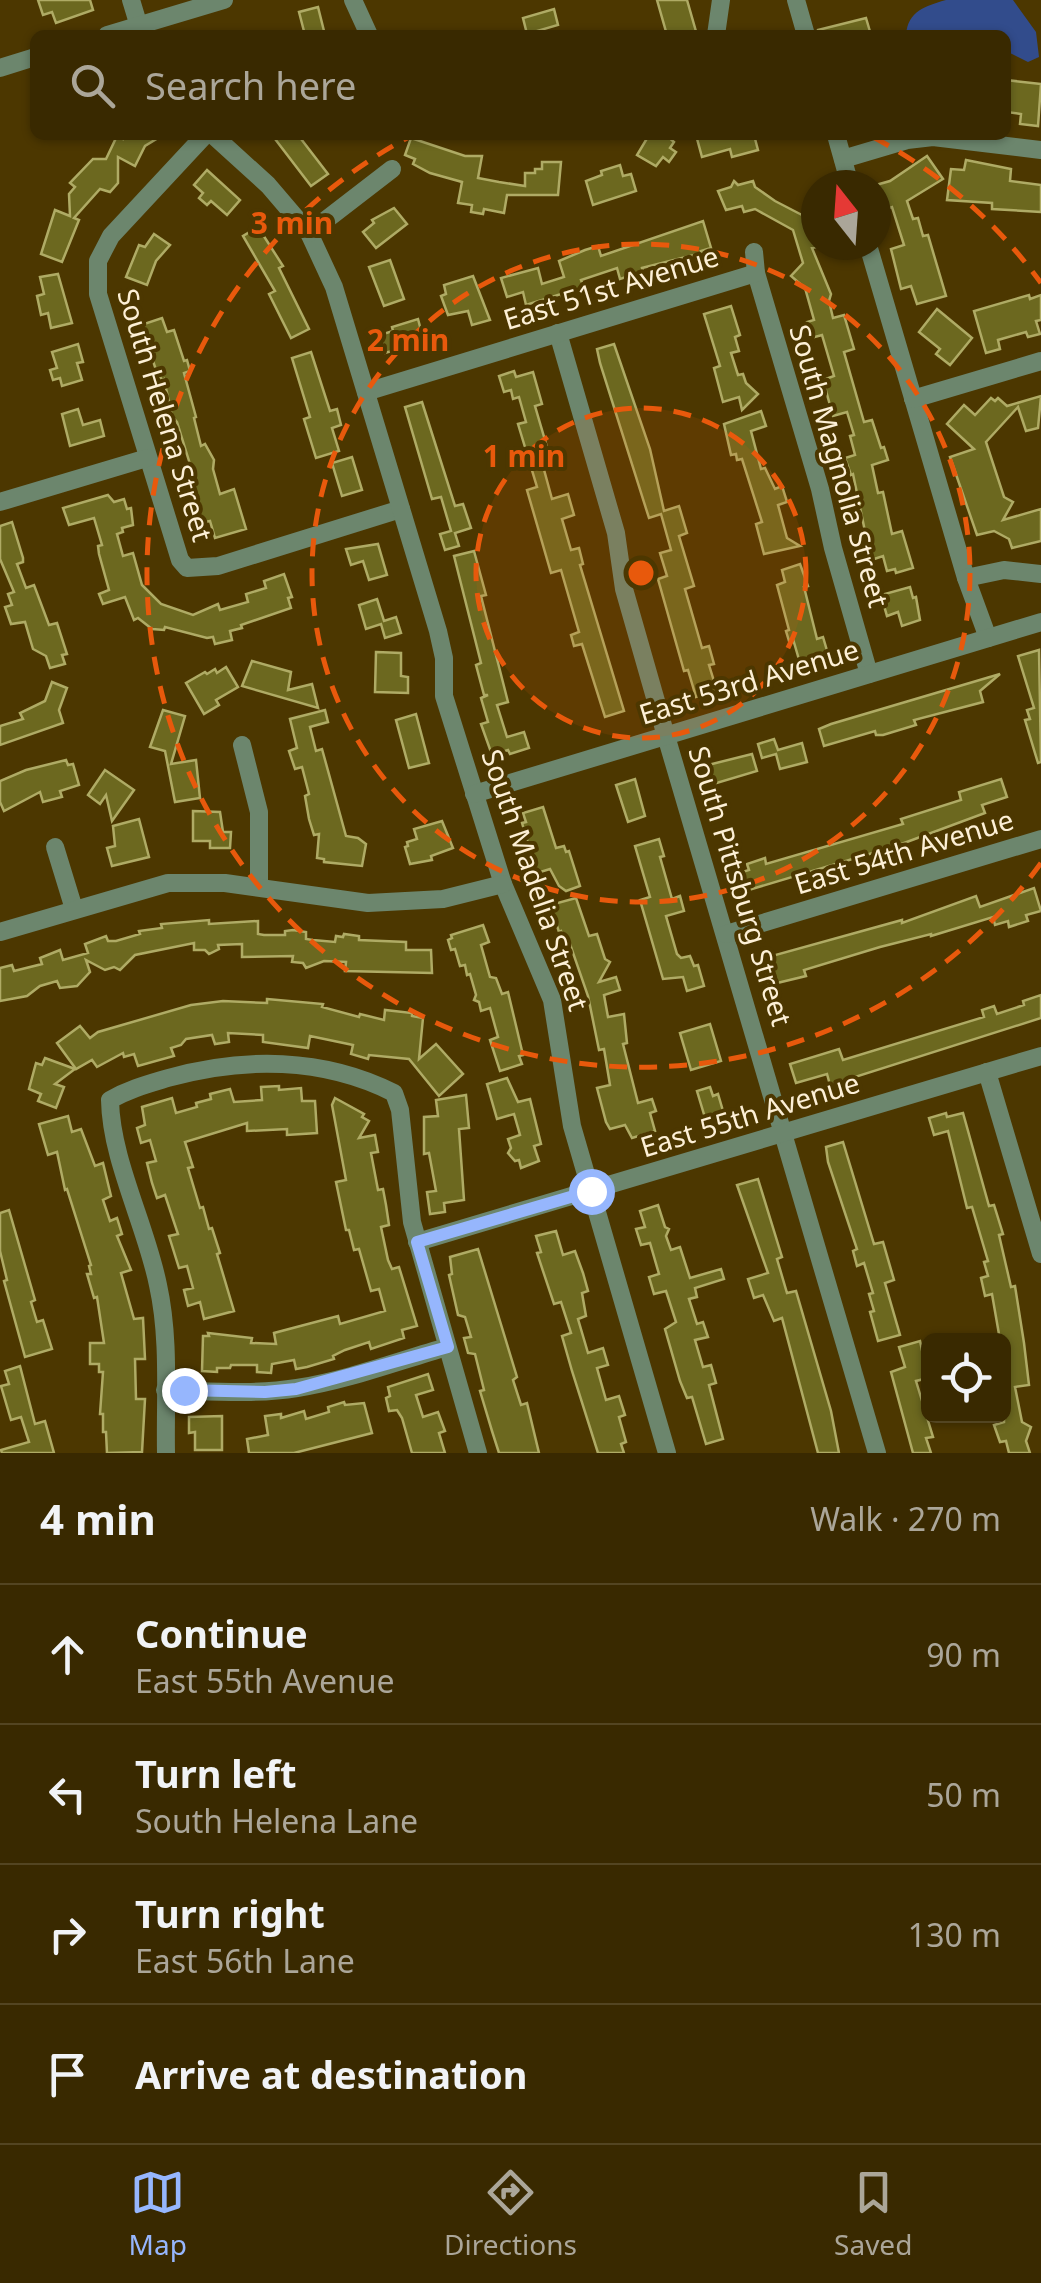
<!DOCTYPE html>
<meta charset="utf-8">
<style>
:root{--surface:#392900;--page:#44350f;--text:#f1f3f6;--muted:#aba699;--line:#534522;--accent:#96b6fd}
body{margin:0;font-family:"Noto Sans",sans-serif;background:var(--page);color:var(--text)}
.controls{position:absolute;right:30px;bottom:30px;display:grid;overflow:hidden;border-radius:15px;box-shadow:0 2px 8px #0004}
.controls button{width:90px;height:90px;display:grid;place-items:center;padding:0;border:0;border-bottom:2px solid var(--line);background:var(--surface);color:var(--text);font:50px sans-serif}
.compass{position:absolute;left:801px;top:170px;width:90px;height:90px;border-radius:50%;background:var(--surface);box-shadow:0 2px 8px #0004;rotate:343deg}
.stop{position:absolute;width:30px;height:30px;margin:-22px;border:8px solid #96b6fd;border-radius:50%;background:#fff}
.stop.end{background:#96b6fd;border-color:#fff;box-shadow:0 2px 10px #0008}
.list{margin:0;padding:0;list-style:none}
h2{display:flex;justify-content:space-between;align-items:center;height:130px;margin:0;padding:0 40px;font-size:42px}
h2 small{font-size:32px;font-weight:400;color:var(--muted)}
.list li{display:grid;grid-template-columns:65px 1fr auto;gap:30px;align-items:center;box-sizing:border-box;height:140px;padding:0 40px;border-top:2px solid var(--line)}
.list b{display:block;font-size:38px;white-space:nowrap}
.list p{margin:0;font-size:32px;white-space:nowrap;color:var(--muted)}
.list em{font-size:32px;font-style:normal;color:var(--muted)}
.icon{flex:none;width:55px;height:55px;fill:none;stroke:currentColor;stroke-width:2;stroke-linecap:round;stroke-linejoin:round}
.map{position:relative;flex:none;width:1041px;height:1453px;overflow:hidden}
.search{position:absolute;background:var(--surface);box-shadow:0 2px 8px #0004;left:30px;right:30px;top:30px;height:110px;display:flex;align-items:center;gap:25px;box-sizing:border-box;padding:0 35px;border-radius:15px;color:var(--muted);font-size:38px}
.sheet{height:690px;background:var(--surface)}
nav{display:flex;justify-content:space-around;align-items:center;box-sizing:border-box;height:140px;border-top:2px solid var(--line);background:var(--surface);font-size:28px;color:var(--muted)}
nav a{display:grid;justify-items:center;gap:5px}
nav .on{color:var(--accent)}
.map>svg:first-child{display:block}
.water{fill:#324c8c}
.building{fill:#6c681f;stroke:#afab65;stroke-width:2.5}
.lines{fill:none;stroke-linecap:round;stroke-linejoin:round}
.minor{stroke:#6c866d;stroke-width:18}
.route{stroke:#96b6fd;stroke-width:12}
.ring{fill:none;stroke:#e8590c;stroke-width:5;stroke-dasharray:18 12}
.labels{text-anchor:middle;stroke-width:8;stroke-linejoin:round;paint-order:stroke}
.street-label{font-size:28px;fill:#fdf0d6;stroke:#4c3700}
.centre{fill:#e8590c;stroke:#4c3700;stroke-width:5}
.ring-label{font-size:30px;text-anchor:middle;font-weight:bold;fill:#e8590c;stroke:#4c3700;stroke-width:8;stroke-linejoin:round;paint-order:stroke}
</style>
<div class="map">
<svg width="1041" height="1453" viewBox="0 0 1041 1453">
<rect width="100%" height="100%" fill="#4c3700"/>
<!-- water -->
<path class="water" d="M946,0H1013L1036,32L1039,57L1028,62L1006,51V35H906C908,11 925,6 946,0Z"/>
<!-- building -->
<g class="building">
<path d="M38,0H90L93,10L56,23L52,12L43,15Z"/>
<path d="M657,0H687L697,35H667Z"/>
<path d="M318,7L325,35H305L299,12Z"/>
<path d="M554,9L558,25L527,34L523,18Z"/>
<path d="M866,18L871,35H818V30Z"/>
<path d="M1006,80L1041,84L1038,126L1020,124L1021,114L1006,112Z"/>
<path d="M125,135H163L145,146L135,166L118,157V183L110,192L100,189L74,218L79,220L62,262L41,254L55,210L70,216L69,194L75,187L70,183L93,159H106L117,136L123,139Z"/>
<path d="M272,135H298L328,174L311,186Z"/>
<path d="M649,135H666L674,142L670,148L676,152L669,162L663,157L656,166L637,155Z"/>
<path d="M696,135H754L758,150L732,157L730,149L702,157Z"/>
<path d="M411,138L465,156H482L478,178L499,182L525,186V173H535V169H542V162H561L558,195H507L504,213L484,209L483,214L471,212L472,205L458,203L462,182L430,173L413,164L415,159L405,155Z"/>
<path d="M927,156L943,179L907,201L913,219L918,218L923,236L928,235L946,296L917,304L911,286L901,289L891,249L904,245L892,207L881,211L876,185L890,181Z"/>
<path d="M966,160L1011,169L1010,181L1041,185V212L992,209V203L947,200L951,169L964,170Z"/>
<path d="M620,165L623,176L631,174L636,191L593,205L586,181L602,175L601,171Z"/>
<path d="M207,170L240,200L227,215L211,201L207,205L199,198L203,193L194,185Z"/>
<path d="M734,181L738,185L753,181L755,187L775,201L802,215L809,213L816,232V247L812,248L831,294L829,301L833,318L844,315L854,349L844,352L864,422L872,420L881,448L884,447L888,460L872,465L878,493L883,492L892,534L902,531L913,568L896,573L895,569L887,571L883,556L871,560L853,474L851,475L845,458L855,455L850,436L854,435L847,412L833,416L823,380L834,376L822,335L811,338L807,322L814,320L805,288L791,276L803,263L793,230L755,209L744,212L742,206L726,210L718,191L731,187Z"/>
<path d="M394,208L407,224L376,248L363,232L374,223L372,220Z"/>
<path d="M703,221L711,248L701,251L702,253L642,268L643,272L620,279L617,268L581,280L585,290L562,297L561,294L526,305L523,292L507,297L501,278L538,268L542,284L564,277L559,261L585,250L598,246L601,256Z"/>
<path d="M258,227L283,266L279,268L309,329L291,338L269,294L275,291L243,236Z"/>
<path d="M154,234L170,245L156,261L147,285L126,277L139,245L145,247Z"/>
<path d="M390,260L404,299L384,306L369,267Z"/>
<path d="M58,274L72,323L51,328L48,313L41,315L37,296L44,294L40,277Z"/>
<path d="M473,276L490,320L472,325L468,311L448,315L441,296L446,294L444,285Z"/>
<path d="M1029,295L1030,299L1041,295V320L1036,321L1040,334L1028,337L1026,332L998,340L1000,349L986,353L974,311Z"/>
<path d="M731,306L740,335L735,337L739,351L731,353L738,375L743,374L746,383L758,394L742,410L739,397L723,402L714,368L720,366L704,314Z"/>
<path d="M937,309L972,338L950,365L936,354L940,349L919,332Z"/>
<path d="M162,318L167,332L174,330L184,361L187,360L190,371L184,373L196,417L194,418L201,446L205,444L214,460L213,469L220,494L234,489L246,529L215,538L210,521L201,523L187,476L193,474L177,422L172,416L164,379L162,380L156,370L141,325Z"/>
<path d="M418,319L424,342L385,353L380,335L393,331L392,327Z"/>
<path d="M78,344L83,362L77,363L82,380L62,386L60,378L53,380L50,370L57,368L52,352Z"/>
<path d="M614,344L650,449L664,511L679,506L687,533L679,536L694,586L685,589L702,648L709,646L714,664L709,665L717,691L696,697L688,670L684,671L658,579L667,576L660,553L671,550L661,514L649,518L600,363L597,349Z"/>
<path d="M311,352L330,411L337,409L341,425L332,428L339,451L316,458L304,419L310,417L292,358Z"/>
<path d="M514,371L516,377L533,372L542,404L535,406L552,464L543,466L552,499L568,494L574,515L562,519L571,550L579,548L583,564L580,565L624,711L605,717L582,644L574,646L571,635L579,632L561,570L551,573L527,490L537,487L518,424L526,422L519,397L513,399L511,390L504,392L499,376Z"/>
<path d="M1041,396L1038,428L1026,431L1018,407L986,442L1004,497L1013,502L1003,520L1041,509V541L1012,548L1009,539L994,531L977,535L950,457L974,449L947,424L964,405L975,415L991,398L995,401L998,398L1007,406Z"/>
<path d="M422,402L455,506L463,504L471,528L455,533L459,546L445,550L440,534L451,531L441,497L432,499L405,407Z"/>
<path d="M78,409L83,425L100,420L104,436L70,446L62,414Z"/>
<path d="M761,411L766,426L751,431L761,469L765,468L775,489L782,486L787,502L778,505L787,538L800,546L764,554L756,524L762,522L742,459L737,460L736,454L731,455L724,424Z"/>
<path d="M352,457L362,490L342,496L332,463Z"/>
<path d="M108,495L114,502L124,499L127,509L131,508L133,525L122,528L123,532L117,534L123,556L133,553L142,585L161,604L193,615L218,604L220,610L248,602L246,594L266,588L264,581L284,574L292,597L288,598L291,608L241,625L242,628L230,631L232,640L215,644L213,637L207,638L165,627L164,630L152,629L138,618L134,620L125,597L103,604L99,594L109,590L99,554L98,546L102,545L94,518L69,525L63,508Z"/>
<path d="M12,522L23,558V562L17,564L26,588L34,585L49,625L57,623L67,654L62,655L65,664L50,668L46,656L33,649L25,622L11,624L5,607L12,605L8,594L14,592L0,559V526Z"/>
<path d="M378,544L387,575L369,580L363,561L351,565L346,549Z"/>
<path d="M474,551L486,595L481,596L508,702L497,705L507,737L524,732L529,748L510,754L508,750L492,755L481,724L488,722L481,698L488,695H484L476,665L481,663L454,556Z"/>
<path d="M800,564L808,586L804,587L817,639L823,637L828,654L800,663L793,639L789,641L786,631L789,630L777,585L785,582L782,570Z"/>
<path d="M910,587L913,598L916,597L920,620L902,626L898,612L887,616L881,595Z"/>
<path d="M377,599L384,621L396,617L401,633L385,638L381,624L366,629L359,605Z"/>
<path d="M1039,650L1041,762L1038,763L1025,720L1030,719L1027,710L1034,708L1018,656Z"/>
<path d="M376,652L401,653V676L408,677V693L375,692Z"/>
<path d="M252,661L291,672L288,690L312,684L318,708L242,686Z"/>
<path d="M226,667L238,687L216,700L219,705L204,714L186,683L205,672L207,674L215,669L217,673Z"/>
<path d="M1000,674L980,691L983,702L914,720L916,725L883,735H876L875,731L824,746L819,729L831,724Z"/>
<path d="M52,682L67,688L59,710L63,723L0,745V726L23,719L20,713L45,701Z"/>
<path d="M163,710L185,716L171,764L196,760L200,798L175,802L165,751L150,747Z"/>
<path d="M325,710L328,722L310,727L316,751L322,749L346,836L358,838L366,844L362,866L324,862V859L317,858L319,834L314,835L309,819L305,796L309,794L302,767L295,769L289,751L297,748L290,719Z"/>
<path d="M416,714L429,763L409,768L396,720Z"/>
<path d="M774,739L778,750L802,743L807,762L780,769L776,754L762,758L758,744Z"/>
<path d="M752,754L757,771L710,785L704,766Z"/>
<path d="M66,760L68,765L73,764L79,785L60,791L62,797L43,802L40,792L4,811L0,802V781L26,770Z"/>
<path d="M105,770L134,790L112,821L106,795L100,804L88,795Z"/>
<path d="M635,779L645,816L628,822L616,785Z"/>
<path d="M1001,779L1007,797L982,805L985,813L896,846L742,892L736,874L749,870L747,864L765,858L766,864L903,824L901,819L961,800L959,792Z"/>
<path d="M543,807L556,848L564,846L566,852L569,851L580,886L566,891L559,886L550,869L537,873L522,823L526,822L523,813Z"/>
<path d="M193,811L220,812L223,832H231L230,848H210V841H193Z"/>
<path d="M139,819L149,857L112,866L107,848L115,846L113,826Z"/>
<path d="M442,821L453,848L431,856L432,860L410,864L405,847L408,846L407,842L417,839L414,829Z"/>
<path d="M659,839L664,856L660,857L672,899L680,896L684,911L666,916L677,954L681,958L690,956L694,966L698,965L704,986L687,991L683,977L663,979L640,900L650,897L635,846Z"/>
<path d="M1034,888L1041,911L1026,915L1028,921L1009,927L1008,921L995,925L993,917L931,936V934L880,947L804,970L806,976L769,985L761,959L902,920V923L976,896L980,907Z"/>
<path d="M576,898L589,936L597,934L605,959L610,962L599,982L616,977L620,990L604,995L608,1017L624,1014L627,1043L623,1044L638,1103L652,1099L656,1111L650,1113L655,1131L632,1138L625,1125L610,1129L606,1122L597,1088L610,1085L604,1049L599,1050L588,996L570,944L567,945L561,931L559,932L550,905Z"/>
<path d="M209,920V924L258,921V934L264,935H285V931L293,930L306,932V939L313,940L335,942L336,936L343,937L344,934L359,936V940L406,942V950H431L432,973L345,971L346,962L324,961L306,968L303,963L292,962L293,956L242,957V944L218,945L219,949L209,954L205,950H194V943L135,955L120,970L114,967L105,970L86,960L90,972L77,986L60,988L57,981L40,986L27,996L0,1001V968L12,965L14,971L42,964L40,958L60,950L63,960L88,953L85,944L106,936L108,941H116L140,934L139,931L162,928L161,924Z"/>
<path d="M483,925L489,942L481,945L490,977L496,978L502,994L508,992L523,1055L519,1056L522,1064L500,1071L490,1040L498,1037L490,1008L481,1011L479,1002L474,1000L476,995L470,974L467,975L465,965L460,966L455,949L451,950L448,940L452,938L451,935Z"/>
<path d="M1041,995V1018L830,1085L827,1074L796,1083L790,1064L839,1049L843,1060L984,1017L982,1010L994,1006L997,1014L1024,1005L1023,1001Z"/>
<path d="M267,999L323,1004L322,1007L359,1017L360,1014L384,1020L385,1010L412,1013V1016L423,1018L419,1059L436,1044L463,1074L439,1096L409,1059L369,1055L368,1059L351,1054L353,1045L310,1036L308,1048L263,1042V1035L228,1033L229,1042L215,1044L212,1035L186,1039L181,1045L171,1048L174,1056L138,1066L134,1054L124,1057L123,1053L97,1067L92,1060L76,1069L57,1043L80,1026L90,1038L98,1032L191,1005L223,1001L267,1003Z"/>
<path d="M710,1024L721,1061L691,1070L680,1033Z"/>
<path d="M45,1058L75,1069L55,1084L64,1087L56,1108L38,1101L41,1094L29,1089L36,1063L42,1065Z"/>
<path d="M507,1078L518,1102L530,1099L541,1144L534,1146L539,1161L521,1168L519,1160L515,1161L508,1153L511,1148L508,1139L520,1135L514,1114L497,1119L487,1084Z"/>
<path d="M279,1086V1090L301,1088L302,1101H315L317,1133L287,1135V1129L247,1131V1123L185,1142L193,1167L188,1168L200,1208L203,1207L209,1229L212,1228L220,1253L217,1254L234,1311L204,1319L200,1302L188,1306L184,1290L193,1288L187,1266L179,1268L169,1236L178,1234L165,1195L157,1198L152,1183L147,1163L156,1161L150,1140L141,1143L137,1128L145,1125L142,1107L172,1098L176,1113L197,1107L196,1103L211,1099L210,1094L230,1089L234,1102L262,1100L261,1087Z"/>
<path d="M710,1087L713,1096L718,1094L723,1111L718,1113L719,1117L706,1121L697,1091Z"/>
<path d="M466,1095L469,1128L459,1129L464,1200L444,1203L445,1212L430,1214L427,1192L436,1191L429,1153L424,1154V1117L438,1116L436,1100Z"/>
<path d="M335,1098L364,1114L362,1117L369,1121L359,1138L375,1135L378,1152L371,1153L378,1190L383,1189L386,1205L389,1225L381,1227L388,1260L392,1269L399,1267L417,1326L402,1330L404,1338L371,1349L369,1342L345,1350L333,1356L334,1359L307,1367L296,1369L294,1360L272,1364L271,1373L257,1372V1365H231L230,1368H217V1372L202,1371L203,1336H209L208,1333L252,1338L251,1343L276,1344L274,1333L338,1316L340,1324L385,1311L379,1289L371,1291L359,1249L354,1250L349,1230H346L336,1182L346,1180L332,1105Z"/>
<path d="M946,1113L947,1117L963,1113L989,1206L994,1205L1003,1234L999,1235L1011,1287L1015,1286L1024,1343L1029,1385L1015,1387L1022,1422L1031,1427L1026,1441L1030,1453H1009L1006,1441L1000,1442L994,1425L1004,1422V1340H1000L992,1294L985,1296L981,1278L988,1276L984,1262L988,1261L972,1207L967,1208L948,1131L934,1135L929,1118Z"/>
<path d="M68,1116L72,1132L81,1129L95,1166L103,1163L111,1196L103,1200L110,1221L117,1218L122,1234L117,1236L131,1270L121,1273L134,1319L143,1318L145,1359H135L136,1399H145L142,1452L107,1453L106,1432H103V1414H100L103,1372H99V1364H90V1343H104L97,1297L94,1298L87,1274H91L89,1266L91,1265L67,1189L65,1190L57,1152L48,1155L39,1124Z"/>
<path d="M843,1142L874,1244L883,1242L894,1280L885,1283L900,1335L878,1341L870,1312L874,1311L869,1294L873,1293L864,1263L857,1266L853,1251L857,1249L828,1162L826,1147Z"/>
<path d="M758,1179L782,1257L777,1259L787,1293L796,1291L831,1411L839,1453H818L782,1318L774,1321L763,1295L754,1298L748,1279L768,1273L737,1185Z"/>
<path d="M658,1205L665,1227L669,1229L666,1236L671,1250L680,1247L690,1278L721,1269L724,1279L695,1288L697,1297L689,1299L697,1324L703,1322L708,1337L695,1340L703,1367L711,1365L716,1383L709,1385L723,1439L706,1444L692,1397L687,1398L680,1381L665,1329L676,1322L666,1291L654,1294L649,1277L659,1274L650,1243L641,1245L636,1229L645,1227L640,1211Z"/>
<path d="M9,1210L35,1300L31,1302L37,1322L43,1320L52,1349L25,1357L4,1281L7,1280L0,1251V1213Z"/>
<path d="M556,1231L563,1255L575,1251L583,1273L588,1291L582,1293L586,1316L578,1319L588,1353L603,1348L608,1365L597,1368L606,1400L619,1396L625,1415L619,1417L626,1442L621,1444L624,1453H598L572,1371L562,1336L571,1333L561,1302L554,1304L537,1253L541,1252L536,1236Z"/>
<path d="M478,1249L517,1377L513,1380L521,1405L527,1403L539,1453H499L492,1431L480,1391L484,1390L475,1354L468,1353L464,1338L471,1337L465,1317L458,1315L449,1275L452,1274L450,1257Z"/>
<path d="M920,1341L928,1378L916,1381L933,1437L926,1438L931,1453H913L891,1372L905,1367L899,1347Z"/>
<path d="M20,1366L35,1424L45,1421L54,1453H2L1,1450L29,1442L21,1417L11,1420L1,1386L9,1384L5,1371Z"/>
<path d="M428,1374L433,1390L416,1395L423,1417L438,1412L445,1431L439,1433L445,1453H412L402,1418L397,1410L389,1411L386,1398L390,1396L388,1387Z"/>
<path d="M344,1402L345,1405L364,1403L372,1433L294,1453H249L247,1439L268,1435L265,1416L281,1414V1418L304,1411L306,1419L329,1412L328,1407Z"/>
<path d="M222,1416V1450H195V1432L189,1433V1417Z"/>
</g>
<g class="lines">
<!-- minor -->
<g class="minor">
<path d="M131,0L141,33"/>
<path d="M353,0L369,35"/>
<path d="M796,0L806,35"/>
<path d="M107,35L224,0"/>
<path d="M716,35L721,0"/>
<path d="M0,68L35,57"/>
<path d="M205,135L111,236L98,261V294L180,560L187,568L218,566L401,509"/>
<path d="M213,135L268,185L309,233L334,287L438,631L444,658V696L503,884L552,1000L572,1126L667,1453"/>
<path d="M836,135L850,185"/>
<path d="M843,159L907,140L933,137L1041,150"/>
<path d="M309,233L392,169"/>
<path d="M868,245L966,578L988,638"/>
<path d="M754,252L756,273L820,489L833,548L869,674"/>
<path d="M558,333L616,533L624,589L666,736L877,1453"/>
<path d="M366,392L756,273"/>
<path d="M913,399L1041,361"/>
<path d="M0,502L147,458"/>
<path d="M966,578L1004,570L1041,574"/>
<path d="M242,745L259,812V886"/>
<path d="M474,794L1041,622"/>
<path d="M55,847L74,909"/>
<path d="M0,932L168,883H225L368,903L443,899L503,884"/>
<path d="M726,934L1041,839"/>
<path d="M987,1072L1041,1254"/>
<path d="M417,1242L1041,1056"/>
<path d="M165,1390C209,1391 254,1395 297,1388C348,1380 398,1361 447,1347"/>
<path d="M166,1453C165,1398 170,1339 158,1285C146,1225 111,1160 110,1100C129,1089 148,1084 168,1078C243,1057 323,1057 394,1093L400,1110L412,1222L478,1453"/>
</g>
</g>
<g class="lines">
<!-- route -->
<path class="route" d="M184,1390L265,1392L296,1389L448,1347L417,1242L591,1191"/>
</g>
<!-- distance rings -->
<circle cx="641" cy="573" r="165" fill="#e8590c" fill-opacity=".12"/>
<g class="ring">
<circle cx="641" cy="573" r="165"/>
<circle cx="641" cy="573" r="329"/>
<path d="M1041 863A494 494 0 1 1 409 137M873 137A494 494 0 0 1 1041 283"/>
</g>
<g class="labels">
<!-- street labels -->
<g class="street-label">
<text transform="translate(611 288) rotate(-17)" y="10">East 51st Avenue</text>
<text transform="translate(165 415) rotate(73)" y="10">South Helena Street</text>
<text transform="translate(839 466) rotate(74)" y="10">South Magnolia Street</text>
<text transform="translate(749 682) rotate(-17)" y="10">East 53rd Avenue</text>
<text transform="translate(904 852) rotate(-17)" y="10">East 54th Avenue</text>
<text transform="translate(535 880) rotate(71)" y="10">South Madelia Street</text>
<text transform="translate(740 886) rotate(73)" y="10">South Pittsburg Street</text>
<text transform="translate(750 1115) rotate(-17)" y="10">East 55th Avenue</text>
</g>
</g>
<circle cx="641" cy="573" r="15" class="centre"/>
<g class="ring-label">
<text x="292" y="234">3 min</text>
<text x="408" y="351">2 min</text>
<text x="524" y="467">1 min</text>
</g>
</svg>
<div class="controls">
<button><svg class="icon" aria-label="locate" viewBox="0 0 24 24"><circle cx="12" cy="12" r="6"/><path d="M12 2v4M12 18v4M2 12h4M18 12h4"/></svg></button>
</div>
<svg class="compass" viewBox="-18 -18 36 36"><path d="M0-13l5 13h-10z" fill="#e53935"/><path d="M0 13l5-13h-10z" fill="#aba699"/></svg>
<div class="stop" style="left:591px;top:1191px"></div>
<div class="stop end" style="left:184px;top:1390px"></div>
<div class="search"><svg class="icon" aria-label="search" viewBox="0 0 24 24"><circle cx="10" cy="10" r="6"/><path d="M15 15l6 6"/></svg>Search here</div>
</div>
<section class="sheet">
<h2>4 min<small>Walk · 270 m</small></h2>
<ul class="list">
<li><svg class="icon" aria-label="ahead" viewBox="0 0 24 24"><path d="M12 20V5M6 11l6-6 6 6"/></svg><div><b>Continue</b><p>East 55th Avenue</p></div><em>90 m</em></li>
<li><svg class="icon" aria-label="left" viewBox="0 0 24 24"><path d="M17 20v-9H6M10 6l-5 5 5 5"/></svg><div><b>Turn left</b><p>South Helena Lane</p></div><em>50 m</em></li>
<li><svg class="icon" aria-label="right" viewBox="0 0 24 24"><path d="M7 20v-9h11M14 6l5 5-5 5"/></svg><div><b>Turn right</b><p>East 56th Lane</p></div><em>130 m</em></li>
<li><svg class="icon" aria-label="arrive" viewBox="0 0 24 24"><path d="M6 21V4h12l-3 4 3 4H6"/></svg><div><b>Arrive at destination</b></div></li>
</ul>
</section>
<nav>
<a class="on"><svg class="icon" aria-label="map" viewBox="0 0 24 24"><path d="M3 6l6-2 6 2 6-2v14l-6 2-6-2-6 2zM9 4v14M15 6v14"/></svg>Map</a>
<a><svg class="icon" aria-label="directions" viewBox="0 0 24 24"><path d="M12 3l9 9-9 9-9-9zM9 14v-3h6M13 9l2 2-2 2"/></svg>Directions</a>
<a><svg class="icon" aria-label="saved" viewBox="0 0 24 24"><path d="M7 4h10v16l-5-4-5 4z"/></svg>Saved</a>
</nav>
